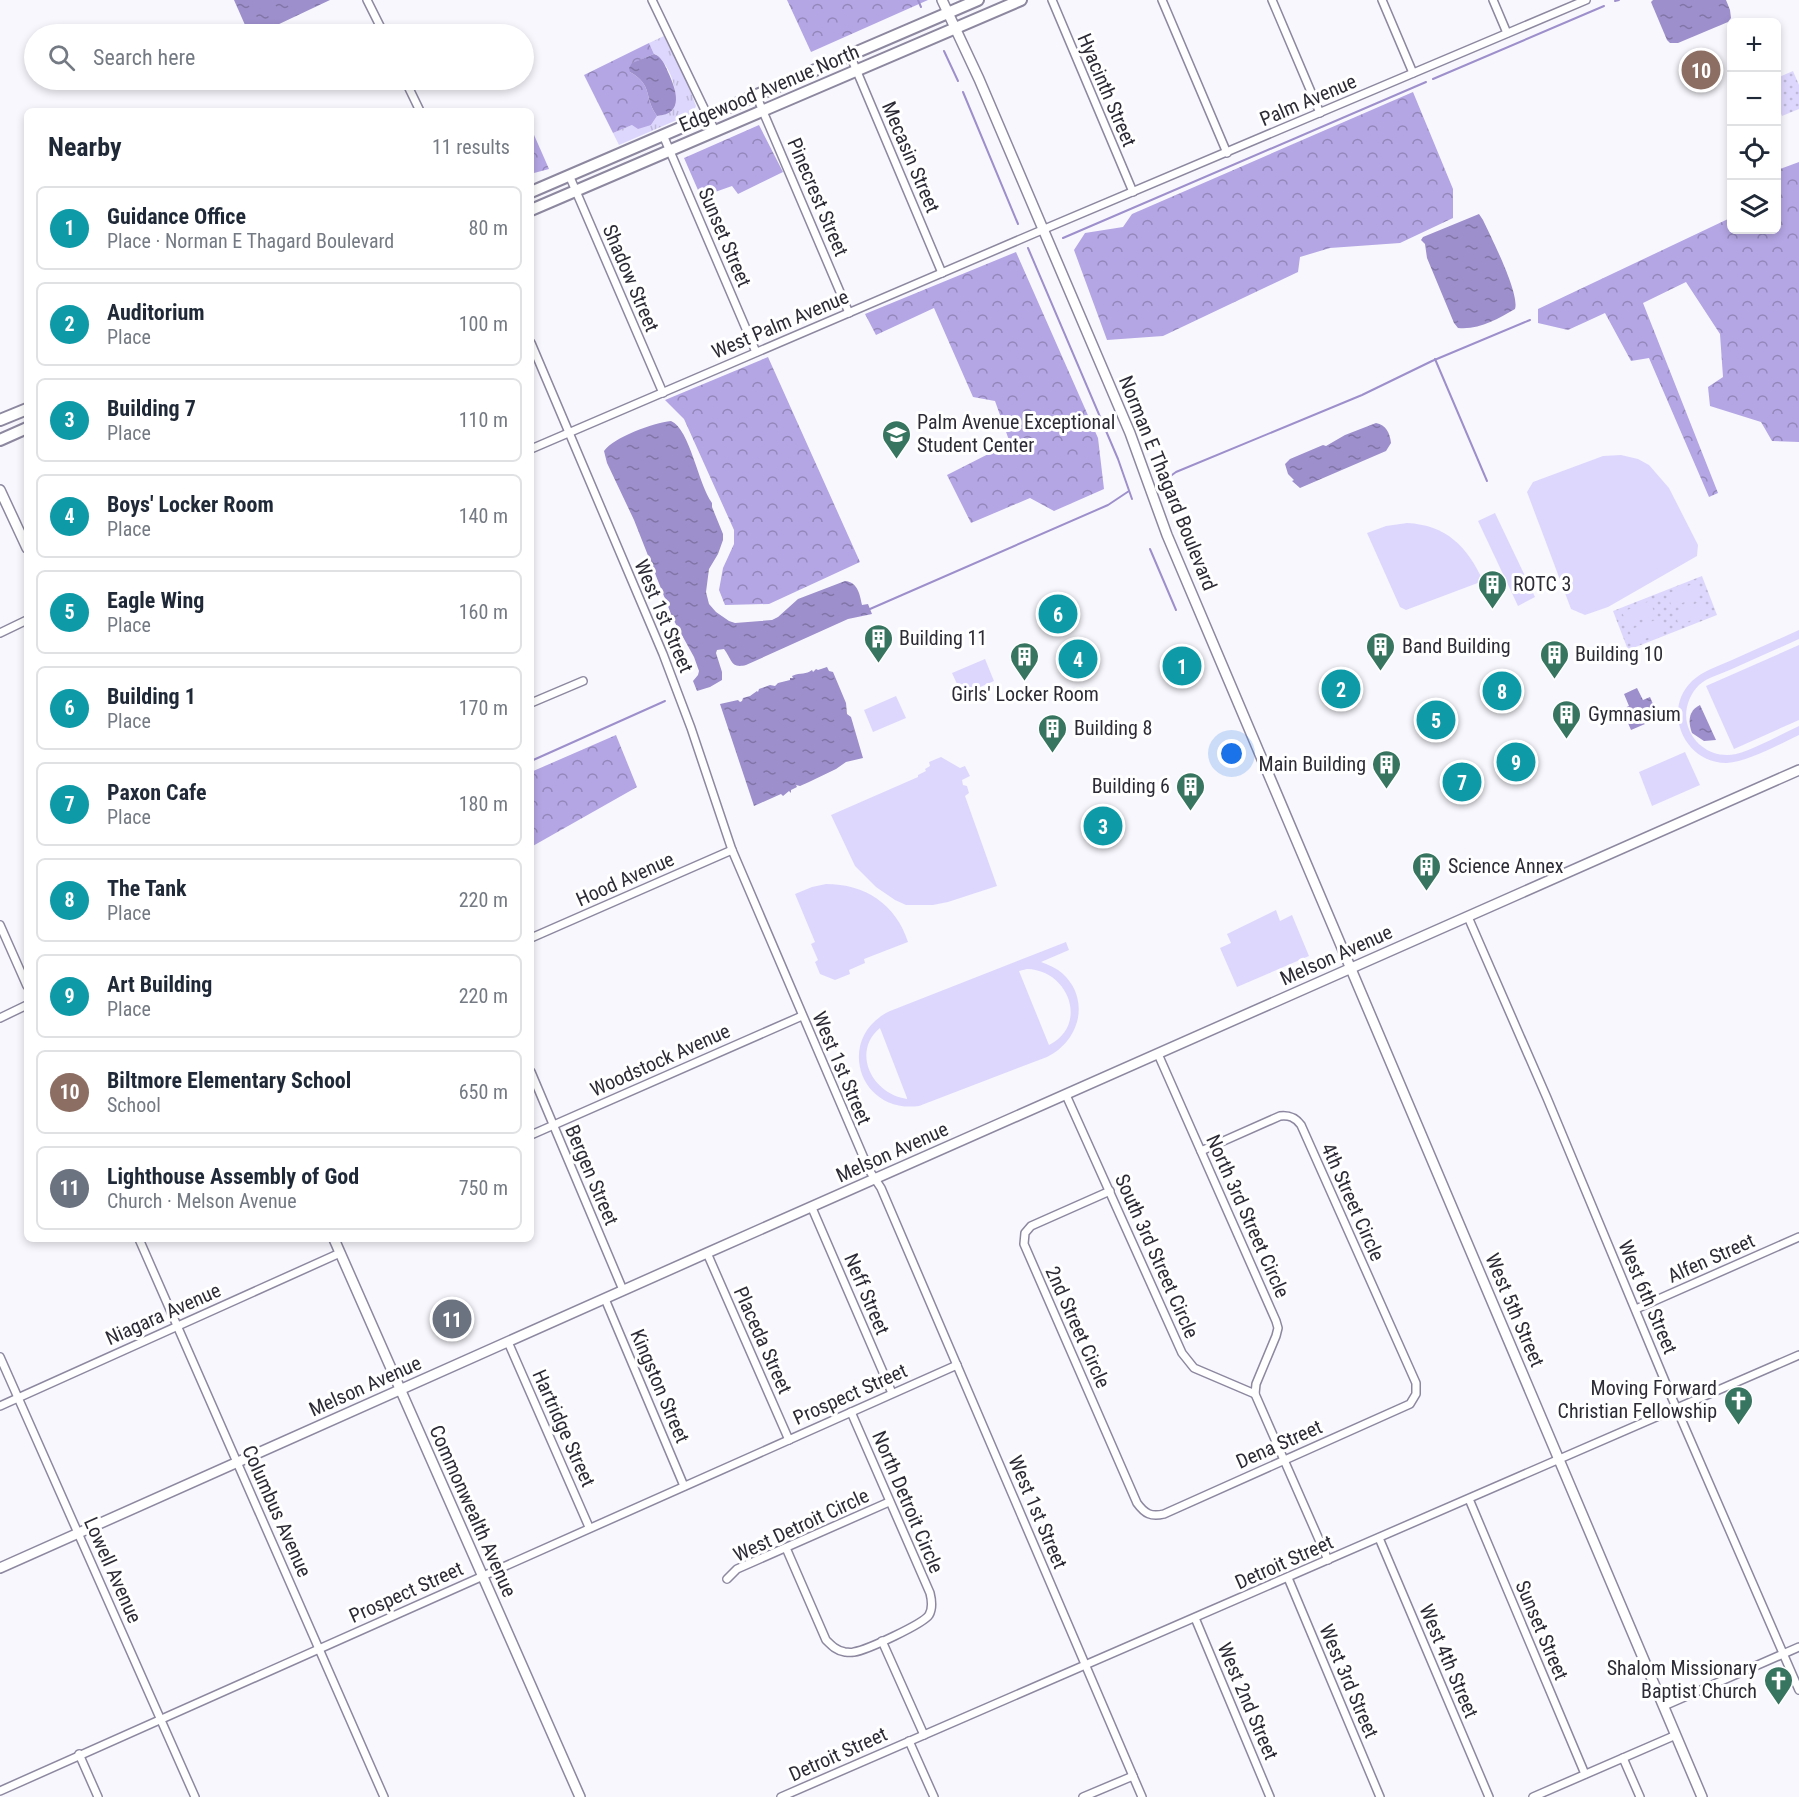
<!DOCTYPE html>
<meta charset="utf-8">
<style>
:root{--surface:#fff;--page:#f6f6f7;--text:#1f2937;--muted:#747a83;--line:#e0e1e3;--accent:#111827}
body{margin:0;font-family:"Roboto Condensed",sans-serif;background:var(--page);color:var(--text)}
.controls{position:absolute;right:18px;top:18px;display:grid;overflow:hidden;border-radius:9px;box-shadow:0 3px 9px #0003}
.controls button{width:54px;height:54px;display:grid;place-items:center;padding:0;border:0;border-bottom:2px solid var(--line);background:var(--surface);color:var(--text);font:30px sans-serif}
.you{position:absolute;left:1232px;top:754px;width:21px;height:21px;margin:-15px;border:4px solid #fff;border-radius:50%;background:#1a73e8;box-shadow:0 0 0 9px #1a73e833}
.badge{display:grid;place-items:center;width:39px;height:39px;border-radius:50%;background:var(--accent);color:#fff;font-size:20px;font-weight:700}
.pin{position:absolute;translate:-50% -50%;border:3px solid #fff;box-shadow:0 2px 6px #0006}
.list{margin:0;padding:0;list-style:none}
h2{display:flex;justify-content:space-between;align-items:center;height:78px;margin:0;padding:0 24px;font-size:26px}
h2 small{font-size:20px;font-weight:400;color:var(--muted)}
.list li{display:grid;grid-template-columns:39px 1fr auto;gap:18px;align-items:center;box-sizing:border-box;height:84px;margin:0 12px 12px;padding:0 12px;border:2px solid var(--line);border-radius:9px}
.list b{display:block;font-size:22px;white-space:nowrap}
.list p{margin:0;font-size:20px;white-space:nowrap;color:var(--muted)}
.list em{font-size:20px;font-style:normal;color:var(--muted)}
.icon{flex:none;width:33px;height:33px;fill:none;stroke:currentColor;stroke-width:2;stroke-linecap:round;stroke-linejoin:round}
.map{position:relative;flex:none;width:1799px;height:1797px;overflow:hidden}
.search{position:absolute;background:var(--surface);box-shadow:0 3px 9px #0003;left:24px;top:24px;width:510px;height:66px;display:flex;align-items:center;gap:15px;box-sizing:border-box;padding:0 21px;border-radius:33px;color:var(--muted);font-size:22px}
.panel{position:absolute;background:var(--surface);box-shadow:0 3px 9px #0003;left:24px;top:108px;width:510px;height:1134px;border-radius:9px}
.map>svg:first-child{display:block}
.grass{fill:url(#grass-tufts)}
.forest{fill:url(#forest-crowns)}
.park{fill:url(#park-dots)}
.pitch{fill:#ded7fd;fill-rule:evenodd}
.water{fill:url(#water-ripples)}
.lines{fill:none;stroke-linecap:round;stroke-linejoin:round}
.stream{stroke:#9d8fcb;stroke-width:2}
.street-casing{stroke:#8d88a0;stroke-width:10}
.secondary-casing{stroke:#8d88a0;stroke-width:12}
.primary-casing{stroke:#8d88a0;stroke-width:14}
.street{stroke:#fff;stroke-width:7}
.secondary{stroke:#fff;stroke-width:9}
.primary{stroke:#fff;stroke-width:10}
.labels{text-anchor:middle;stroke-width:6;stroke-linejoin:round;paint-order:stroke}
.street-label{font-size:20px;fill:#2d2b35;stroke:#fff}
.poi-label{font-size:20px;fill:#2d2b35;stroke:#fff;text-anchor:start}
</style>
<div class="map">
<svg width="1799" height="1797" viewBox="0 0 1799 1797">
<defs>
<pattern id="grass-tufts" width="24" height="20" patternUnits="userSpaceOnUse" patternTransform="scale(1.5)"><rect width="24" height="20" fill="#ded7fd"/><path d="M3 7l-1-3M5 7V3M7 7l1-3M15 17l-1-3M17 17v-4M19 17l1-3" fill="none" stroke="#bfb9d9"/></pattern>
<pattern id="forest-crowns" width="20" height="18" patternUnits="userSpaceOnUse" patternTransform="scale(1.5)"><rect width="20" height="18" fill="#b4a6e4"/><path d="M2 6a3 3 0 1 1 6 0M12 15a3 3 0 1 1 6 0" fill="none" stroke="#9387ba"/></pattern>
<pattern id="park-dots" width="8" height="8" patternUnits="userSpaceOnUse" patternTransform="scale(1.5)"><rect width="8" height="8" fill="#ded7fd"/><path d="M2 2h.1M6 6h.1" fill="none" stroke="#bfb9d9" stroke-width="1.8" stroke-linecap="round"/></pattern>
<pattern id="water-ripples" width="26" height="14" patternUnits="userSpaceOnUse" patternTransform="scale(1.5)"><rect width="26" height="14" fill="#9d8fcb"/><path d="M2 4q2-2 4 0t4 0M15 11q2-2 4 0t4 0" fill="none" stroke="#8075a6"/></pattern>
</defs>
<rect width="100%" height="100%" fill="#f8f7fd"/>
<!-- grass -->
<path class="grass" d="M664,36L687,82L696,106L693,113L619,145L613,133L632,125H651L657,116C692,114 669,59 654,54L649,43Z"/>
<!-- forest -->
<g class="forest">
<path d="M787,0H928L811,52Z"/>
<path d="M649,43L654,54L633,63L630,72C654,86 643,96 657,116L651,125L638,129L632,125L613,133L584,75Z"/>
<path d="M1413,92L1453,189V218L1400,243L1330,248L1300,257L1298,272L1163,336L1107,340L1074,250L1085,233L1123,227L1132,214Z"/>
<path d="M759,125L783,172L738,194L732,186L701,197L684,158Z"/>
<path d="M531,128L549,169L534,173L531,170Z"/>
<path d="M1799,162V442L1772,441L1761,422L1710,406L1708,387L1723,377L1720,334L1686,282L1643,303L1718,493L1709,497L1649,358L1631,361L1605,313L1568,330L1538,323V309L1728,219L1731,206L1732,230H1776L1777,170Z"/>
<path d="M1016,252L1098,438L1104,489L1054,511L1030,498L971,523L947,475L1010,443L995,401L973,397L934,308L876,335L865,314Z"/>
<path d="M768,357L860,562L769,604L725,605L719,590L723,568L734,544V530L684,419L665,400Z"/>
<path d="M616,735L637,787L531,847V772Z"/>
</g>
<!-- park -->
<g class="park">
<path d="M1793,71L1799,85V109L1782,116L1777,104V78Z"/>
<path d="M1702,576L1717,615L1628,650L1613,611Z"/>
</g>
<!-- pitch -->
<g class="pitch">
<path d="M1621,455L1638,459L1649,465L1669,488L1698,545L1697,556L1608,607L1585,615L1571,609L1527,492L1533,482L1603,456Z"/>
<path d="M1495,513L1535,597L1518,606L1478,521Z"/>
<path d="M1407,523C1446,525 1467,546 1483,581L1406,610L1400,607L1367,533L1386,526Z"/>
<path d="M1695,583L1700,596L1672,607L1667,594Z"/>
<path d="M1650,601L1655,614L1627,625L1622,612Z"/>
<path d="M1702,601L1707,614L1679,625L1674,612Z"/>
<path d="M1658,619L1663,632L1634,643L1629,630Z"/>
<path d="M1799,630V639C1777,649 1754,659 1732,669C1721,674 1708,677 1699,685C1689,695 1684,710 1687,723C1692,745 1714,759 1736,754C1757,748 1779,735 1799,726V735C1780,744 1747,762 1727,763C1685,764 1661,711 1692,681C1703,671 1718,666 1732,660C1754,650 1777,640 1799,630Z"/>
<path d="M1799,645V720L1734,749L1706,686Z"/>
<path d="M985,659L994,681L962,695L952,673Z"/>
<path d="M896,696L906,718L873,732L864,710Z"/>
<path d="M1685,752L1700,785L1652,806L1639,772Z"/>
<path d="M941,757L960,768L965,766L970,776L962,780L963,785L967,786L969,793L965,796L997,886L948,902L933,905H906L895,900L876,887L855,866L831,815L918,777V775L926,771L925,769L930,766L929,762Z"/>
<path d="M826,884C865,884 896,904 908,942L864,959L865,963L849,970L850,974L835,980L820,974L815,962L818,960L811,944L815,942L795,894L812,887Z"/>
<path d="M1276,910L1280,921L1292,915L1309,956L1237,987L1220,948L1231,943L1227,934Z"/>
<path d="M1066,942L1069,950L1041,962C1049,965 1056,968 1062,973C1091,999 1080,1041 1047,1057L919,1106C858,1114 835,1037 890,1011ZM1027,969C1069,970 1089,1025 1049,1045L1019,971ZM880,1028L907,1098V1099C872,1094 851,1052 880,1028Z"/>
</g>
<!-- water -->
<g class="water">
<path d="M234,0H330L258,34H249Z"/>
<path d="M1653,0H1726L1730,10L1731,18L1728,22L1678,43H1670L1667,40L1651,2Z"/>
<path d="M654,54C662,57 665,65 668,72C676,89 685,114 657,116C643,96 654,86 630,72L629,68L632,63Z"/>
<path d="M1479,214L1483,220C1491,237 1520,294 1515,309C1497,319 1480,330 1458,328L1454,323L1427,258L1425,244L1421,240L1423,237Z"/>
<path d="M671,421C690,429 698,484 712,503V507L723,534V540L718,554L709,569L706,592L709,604L716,612L729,621L735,623L772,620L778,617L798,599L845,581C858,582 860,595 862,605L868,604L872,614L848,619L746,665C730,669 732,659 724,649L717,650L716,653L722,672V680L710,687L697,691L693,681L698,675L699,671L694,657L673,619L634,520L607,463L604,451C614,437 653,423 671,421Z"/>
<path d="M1376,423C1386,425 1390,433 1391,443L1386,451L1300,488L1292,481L1294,480L1288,474L1285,464L1290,459L1323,445L1326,446L1345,435Z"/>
<path d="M827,667L829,671L833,672L846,703L847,714L851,717L863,758L846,762L836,769L809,782L800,786L796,785L797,787L791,790V793L789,791L783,796L781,794L754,806L720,704L738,700L740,702L742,701L743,698L750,696L757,691L758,692L759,689L770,685L775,686L778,683L790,680V678H793L792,676C801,672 806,675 812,670L813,672L816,669L818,670Z"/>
<path d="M1637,688L1643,700L1650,697L1659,718L1631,730L1622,709L1629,706L1624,694Z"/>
<path d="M1700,705L1716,740L1704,741L1692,733C1688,722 1688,711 1700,705Z"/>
</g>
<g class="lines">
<!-- stream -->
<g class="stream">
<path d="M918,0L921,7"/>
<path d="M1615,1L1619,0"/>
<path d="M944,51L958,81"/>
<path d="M1433,79L1604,6"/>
<path d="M963,92L1018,224"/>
<path d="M1063,238L1426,82"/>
<path d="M1028,248L1118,459L1132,499"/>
<path d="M1435,359L1487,481"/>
<path d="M1161,483L1176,472L1362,395L1432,361L1530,320"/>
<path d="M1150,549L1176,610"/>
<path d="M870,609L1108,505L1129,491"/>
<path d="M531,761L665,701"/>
</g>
<defs>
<g id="street">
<path d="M367,0L384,34"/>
<path d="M652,0L715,131"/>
<path d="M1052,0L1133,192"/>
<path d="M1162,0L1227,153"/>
<path d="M1272,0L1320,113"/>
<path d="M1382,0L1413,73"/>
<path d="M1493,0L1507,33"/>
<path d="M850,55L942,273"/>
<path d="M405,80L420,111"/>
<path d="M756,95L849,313"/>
<path d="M663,135L756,352"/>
<path d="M569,175L663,393"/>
<path d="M531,343L663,654L691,728L732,850L869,1170L881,1188L1142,1797"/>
<path d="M531,449L1035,233L1586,0"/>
<path d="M0,633L27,620"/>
<path d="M531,703L583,681"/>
<path d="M1468,917L1547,1098L1672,1398L1799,1690"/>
<path d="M0,925L27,986"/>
<path d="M531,938L732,850"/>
<path d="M0,1018L27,1005"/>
<path d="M1158,1054L1276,1321L1278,1328L1276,1336L1256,1384L1255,1394L1328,1560"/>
<path d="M531,1072L623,1290"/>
<path d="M1066,1095L1182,1353L1194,1368L1255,1394"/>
<path d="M531,1135L802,1016"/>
<path d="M1110,1191L1031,1226L1025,1233L1024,1244L1137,1503C1145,1514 1151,1517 1164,1514L1410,1404L1416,1394V1383L1301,1125C1295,1117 1289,1115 1280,1116L1201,1151"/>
<path d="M812,1208L892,1393"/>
<path d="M139,1239L384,1797"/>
<path d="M707,1253L789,1440"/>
<path d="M605,1299L684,1486"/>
<path d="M1636,1309L1799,1237"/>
<path d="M508,1342L589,1527"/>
<path d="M0,1357L195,1797"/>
<path d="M0,1406L340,1253"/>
<path d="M1469,1499L1585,1774"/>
<path d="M1379,1538L1489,1797"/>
<path d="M786,1548L826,1640C832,1646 837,1651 845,1652C847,1652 853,1653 854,1652C867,1650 923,1624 929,1615C933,1608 932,1601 930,1593L851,1412"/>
<path d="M1288,1578L1380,1797"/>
<path d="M727,1579L737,1569L889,1502"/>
<path d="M1195,1618L1270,1797"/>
<path d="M882,1641L924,1735"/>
<path d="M1664,1706L1799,1647"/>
<path d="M909,1741L934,1797"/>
<path d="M79,1754L98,1797"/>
<path d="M1623,1758L1640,1797"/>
<path d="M0,1791L957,1365"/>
<path d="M781,1797L1799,1355"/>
<path d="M1083,1797L1133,1776"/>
<path d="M1533,1797L1676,1735"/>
</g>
<g id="secondary">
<path d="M942,0L979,79L1130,433L1167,535L1702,1797"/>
<path d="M0,490L27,548"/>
<path d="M334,1239L580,1797"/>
<path d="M0,1568L707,1253L1799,770"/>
</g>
<g id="primary">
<path d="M531,192L978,0"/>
<path d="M531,210L1021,0"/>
<path d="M0,420L27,409"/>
<path d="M0,440L27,428"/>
</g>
</defs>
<!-- street casing -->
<use href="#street" class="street-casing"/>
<!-- secondary casing -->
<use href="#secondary" class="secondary-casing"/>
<!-- primary casing -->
<use href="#primary" class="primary-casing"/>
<!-- street -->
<use href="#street" class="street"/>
<!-- secondary -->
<use href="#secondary" class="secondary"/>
<!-- primary -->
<use href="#primary" class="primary"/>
</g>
<!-- icons -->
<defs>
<symbol id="school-pin" viewBox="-11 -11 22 30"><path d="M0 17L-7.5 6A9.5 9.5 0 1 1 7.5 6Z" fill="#387561" stroke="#fff"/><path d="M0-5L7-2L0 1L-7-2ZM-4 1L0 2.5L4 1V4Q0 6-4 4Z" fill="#fff"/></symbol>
<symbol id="building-pin" viewBox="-11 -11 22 30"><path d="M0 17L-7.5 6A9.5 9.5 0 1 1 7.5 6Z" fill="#387561" stroke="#fff"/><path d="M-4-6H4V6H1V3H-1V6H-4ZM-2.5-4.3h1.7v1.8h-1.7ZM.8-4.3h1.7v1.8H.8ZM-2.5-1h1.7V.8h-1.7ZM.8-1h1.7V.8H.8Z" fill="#fff"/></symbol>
<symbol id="church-pin" viewBox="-11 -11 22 30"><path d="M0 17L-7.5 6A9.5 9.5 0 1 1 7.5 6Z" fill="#387561" stroke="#fff"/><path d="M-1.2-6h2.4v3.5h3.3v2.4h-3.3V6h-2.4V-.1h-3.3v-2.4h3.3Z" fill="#fff"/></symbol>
</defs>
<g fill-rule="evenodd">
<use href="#school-pin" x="880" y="418" width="33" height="45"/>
<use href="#building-pin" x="1476" y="568" width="33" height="45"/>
<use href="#building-pin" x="862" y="622" width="33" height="45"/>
<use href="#building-pin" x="1364" y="630" width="33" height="45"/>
<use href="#building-pin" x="1538" y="638" width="33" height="45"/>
<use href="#building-pin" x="1008" y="640" width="33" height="45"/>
<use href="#building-pin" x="1550" y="698" width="33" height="45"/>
<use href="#building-pin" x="1036" y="712" width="33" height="45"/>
<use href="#building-pin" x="1370" y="748" width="33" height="45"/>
<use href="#building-pin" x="1174" y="770" width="33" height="45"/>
<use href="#building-pin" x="1410" y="850" width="33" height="45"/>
<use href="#church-pin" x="1722" y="1384" width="33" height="45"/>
<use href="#church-pin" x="1762" y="1664" width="33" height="45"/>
</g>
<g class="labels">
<!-- street labels -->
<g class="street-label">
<text transform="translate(769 88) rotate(-23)" y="7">Edgewood Avenue North</text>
<text transform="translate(1107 90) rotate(67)" y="7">Hyacinth Street</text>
<text transform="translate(1308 100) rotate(-23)" y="7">Palm Avenue</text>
<text transform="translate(911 157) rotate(67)" y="7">Mecasin Street</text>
<text transform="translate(818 197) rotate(67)" y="7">Pinecrest Street</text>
<text transform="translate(725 237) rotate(67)" y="7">Sunset Street</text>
<text transform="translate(631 278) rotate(67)" y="7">Shadow Street</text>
<text transform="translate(780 324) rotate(-23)" y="7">West Palm Avenue</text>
<text transform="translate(1168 483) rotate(68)" y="7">Norman E Thagard Boulevard</text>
<text transform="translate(664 616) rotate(67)" y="7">West 1st Street</text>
<text transform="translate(625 879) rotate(-24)" y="7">Hood Avenue</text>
<text transform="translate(1336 955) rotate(-24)" y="7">Melson Avenue</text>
<text transform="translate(660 1060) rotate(-24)" y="7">Woodstock Avenue</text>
<text transform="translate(842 1068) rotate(67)" y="7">West 1st Street</text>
<text transform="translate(892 1152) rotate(-24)" y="7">Melson Avenue</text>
<text transform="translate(592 1175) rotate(67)" y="7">Bergen Street</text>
<text transform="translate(1353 1202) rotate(66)" y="7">4th Street Circle</text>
<text transform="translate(1248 1216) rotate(66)" y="7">North 3rd Street Circle</text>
<text transform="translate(1157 1256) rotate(66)" y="7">South 3rd Street Circle</text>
<text transform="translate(1711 1258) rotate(-24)" y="7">Alfen Street</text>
<text transform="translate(867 1294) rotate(67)" y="7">Neff Street</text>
<text transform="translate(1648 1297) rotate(67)" y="7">West 6th Street</text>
<text transform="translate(1515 1310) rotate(67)" y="7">West 5th Street</text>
<text transform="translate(163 1314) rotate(-24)" y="7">Niagara Avenue</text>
<text transform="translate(1078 1327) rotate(66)" y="7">2nd Street Circle</text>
<text transform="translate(763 1340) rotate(66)" y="7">Placeda Street</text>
<text transform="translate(365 1386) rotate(-24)" y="7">Melson Avenue</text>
<text transform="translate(660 1386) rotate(67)" y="7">Kingston Street</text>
<text transform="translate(850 1394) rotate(-24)" y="7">Prospect Street</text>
<text transform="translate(564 1428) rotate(66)" y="7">Hartridge Street</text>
<text transform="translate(1279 1444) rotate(-24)" y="7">Dena Street</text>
<text transform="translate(908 1502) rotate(67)" y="7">North Detroit Circle</text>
<text transform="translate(277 1511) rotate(66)" y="7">Columbus Avenue</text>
<text transform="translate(473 1511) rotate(66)" y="7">Commonwealth Avenue</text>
<text transform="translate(1038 1512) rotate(67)" y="7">West 1st Street</text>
<text transform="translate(801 1525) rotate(-25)" y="7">West Detroit Circle</text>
<text transform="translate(1284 1562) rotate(-24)" y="7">Detroit Street</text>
<text transform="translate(113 1570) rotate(66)" y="7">Lowell Avenue</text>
<text transform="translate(406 1592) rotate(-24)" y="7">Prospect Street</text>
<text transform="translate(1542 1630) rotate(67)" y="7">Sunset Street</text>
<text transform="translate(1449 1661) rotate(67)" y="7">West 4th Street</text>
<text transform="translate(1349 1681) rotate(67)" y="7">West 3rd Street</text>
<text transform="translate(1248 1701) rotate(67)" y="7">West 2nd Street</text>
<text transform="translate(838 1754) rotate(-24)" y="7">Detroit Street</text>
</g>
<!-- poi labels -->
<g class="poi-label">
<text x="917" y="429">Palm Avenue Exceptional<tspan x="917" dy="23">Student Center</tspan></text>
<text x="1513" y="591">ROTC 3</text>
<text x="899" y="645">Building 11</text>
<text x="1402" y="653">Band Building</text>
<text x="1575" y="661">Building 10</text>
<text x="1025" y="701" text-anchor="middle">Girls' Locker Room</text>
<text x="1588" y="721">Gymnasium</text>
<text x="1074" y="735">Building 8</text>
<text x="1366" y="771" text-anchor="end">Main Building</text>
<text x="1170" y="793" text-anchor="end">Building 6</text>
<text x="1448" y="873">Science Annex</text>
<text x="1717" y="1395" text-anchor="end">Moving Forward<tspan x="1717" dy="23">Christian Fellowship</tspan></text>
<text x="1757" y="1675" text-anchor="end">Shalom Missionary<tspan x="1757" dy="23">Baptist Church</tspan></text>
</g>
</g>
</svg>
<div class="controls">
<button>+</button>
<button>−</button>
<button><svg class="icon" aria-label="locate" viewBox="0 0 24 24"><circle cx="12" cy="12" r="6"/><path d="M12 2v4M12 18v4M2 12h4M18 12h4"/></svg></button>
<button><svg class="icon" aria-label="layers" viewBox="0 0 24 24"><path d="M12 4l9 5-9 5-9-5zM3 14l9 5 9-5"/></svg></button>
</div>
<div class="you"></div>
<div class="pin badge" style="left:1182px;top:666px;background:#0f9aa8">1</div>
<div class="pin badge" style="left:1341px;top:689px;background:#0f9aa8">2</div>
<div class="pin badge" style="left:1103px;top:826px;background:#0f9aa8">3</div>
<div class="pin badge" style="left:1078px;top:659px;background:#0f9aa8">4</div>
<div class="pin badge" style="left:1436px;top:720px;background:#0f9aa8">5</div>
<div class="pin badge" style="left:1058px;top:614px;background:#0f9aa8">6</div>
<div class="pin badge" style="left:1462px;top:782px;background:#0f9aa8">7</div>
<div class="pin badge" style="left:1502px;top:691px;background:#0f9aa8">8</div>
<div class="pin badge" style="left:1516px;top:762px;background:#0f9aa8">9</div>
<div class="pin badge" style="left:1701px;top:70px;background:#8d6e63">10</div>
<div class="pin badge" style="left:452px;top:1319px;background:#6b7280">11</div>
<div class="search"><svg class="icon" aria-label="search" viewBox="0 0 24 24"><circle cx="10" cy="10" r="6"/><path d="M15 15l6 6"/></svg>Search here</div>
<section class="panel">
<h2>Nearby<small>11 results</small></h2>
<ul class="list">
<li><span class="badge" style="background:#0f9aa8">1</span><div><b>Guidance Office</b><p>Place · Norman E Thagard Boulevard</p></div><em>80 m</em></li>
<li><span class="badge" style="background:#0f9aa8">2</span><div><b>Auditorium</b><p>Place</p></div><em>100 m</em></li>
<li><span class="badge" style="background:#0f9aa8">3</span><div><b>Building 7</b><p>Place</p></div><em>110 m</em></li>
<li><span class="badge" style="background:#0f9aa8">4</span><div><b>Boys' Locker Room</b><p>Place</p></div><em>140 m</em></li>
<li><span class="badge" style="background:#0f9aa8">5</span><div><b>Eagle Wing</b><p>Place</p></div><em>160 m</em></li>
<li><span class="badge" style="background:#0f9aa8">6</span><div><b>Building 1</b><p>Place</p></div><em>170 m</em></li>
<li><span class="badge" style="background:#0f9aa8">7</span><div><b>Paxon Cafe</b><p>Place</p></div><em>180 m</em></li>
<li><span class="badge" style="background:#0f9aa8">8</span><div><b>The Tank</b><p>Place</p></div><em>220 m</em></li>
<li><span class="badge" style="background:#0f9aa8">9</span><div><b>Art Building</b><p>Place</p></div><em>220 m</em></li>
<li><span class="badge" style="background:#8d6e63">10</span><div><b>Biltmore Elementary School</b><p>School</p></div><em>650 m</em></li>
<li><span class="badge" style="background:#6b7280">11</span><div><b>Lighthouse Assembly of God</b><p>Church · Melson Avenue</p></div><em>750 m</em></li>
</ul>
</section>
</div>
